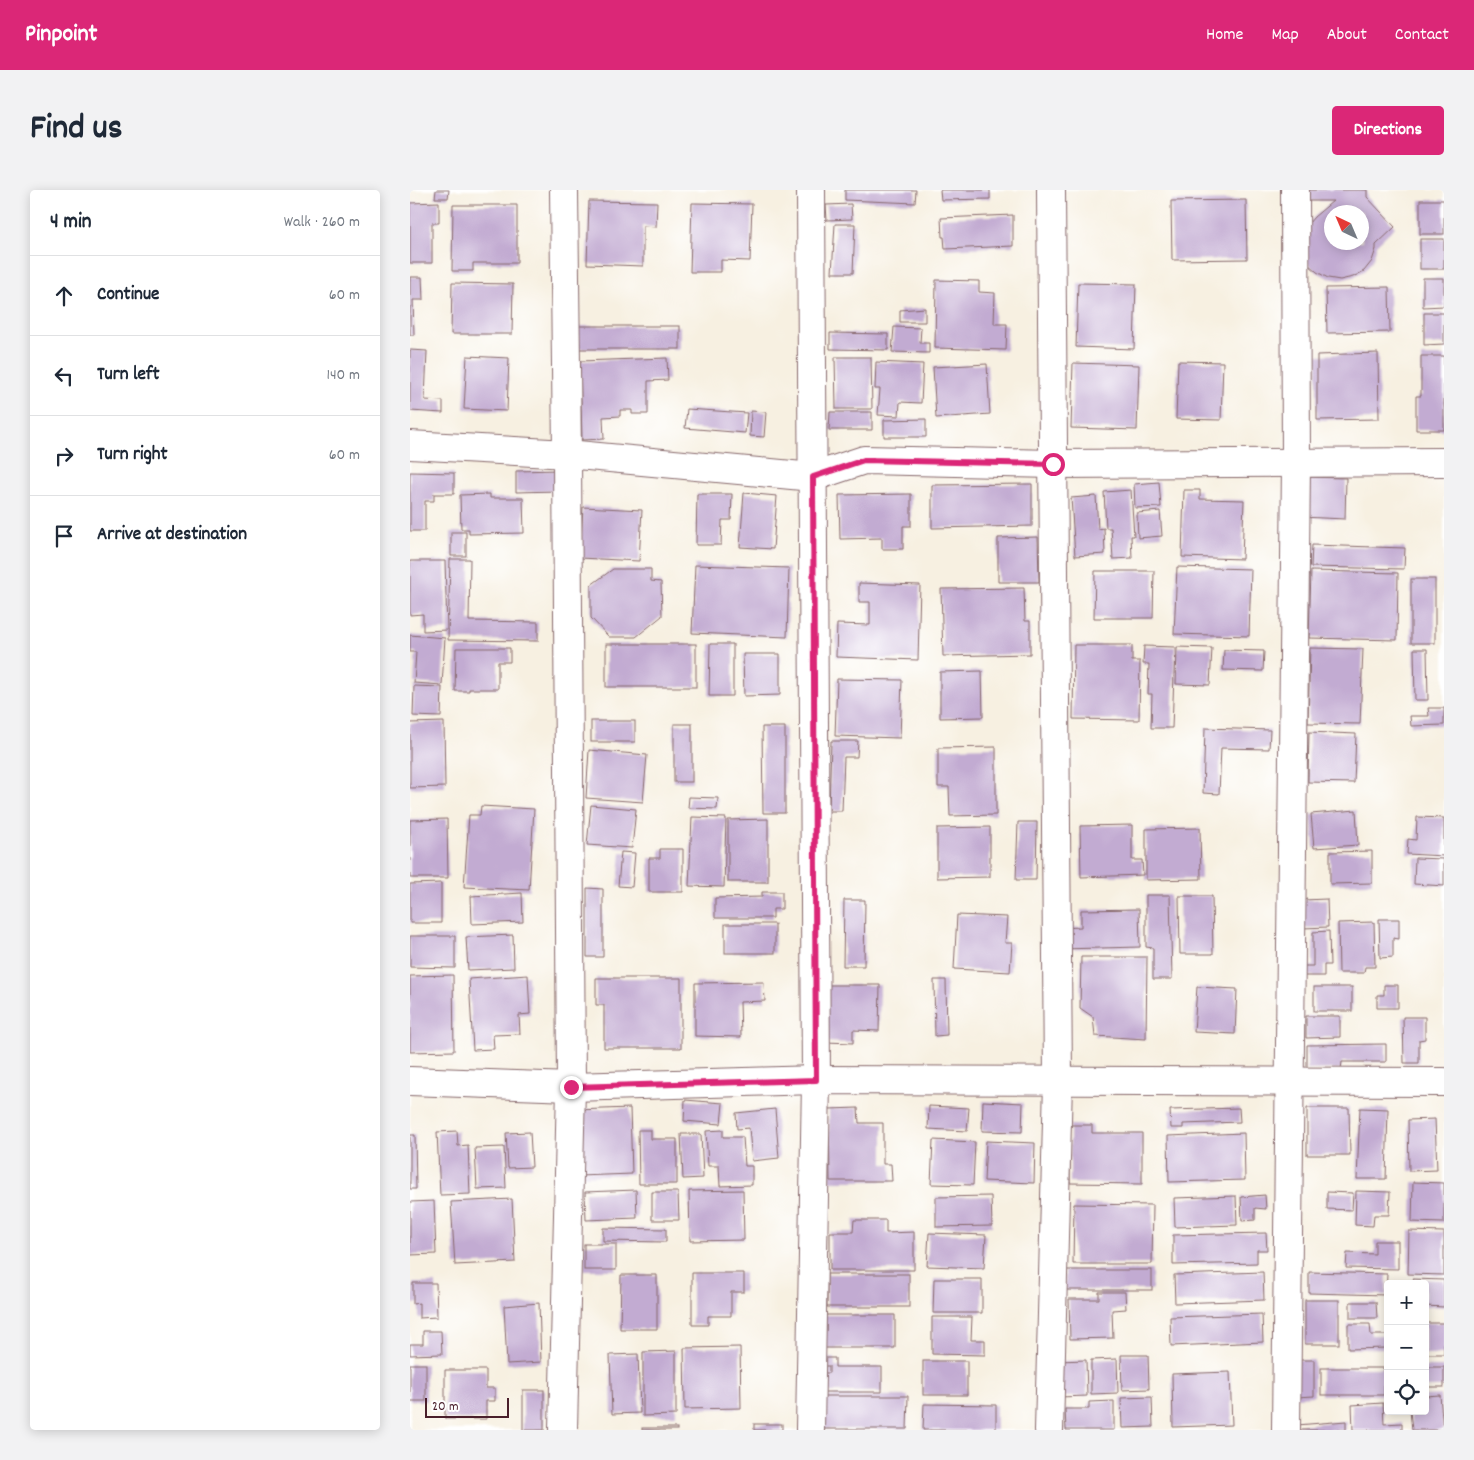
<!DOCTYPE html>
<meta charset="utf-8">
<style>
:root{--surface:#fff;--page:#f2f2f3;--text:#1f2937;--muted:#747a83;--line:#e0e1e3;--accent:#db2777}
body{margin:0;font-family:Dekko,sans-serif;background:var(--page);color:var(--text)}
.controls{position:absolute;right:15px;bottom:15px;display:grid;overflow:hidden;border-radius:5px;box-shadow:0 2px 12px #0003}
.controls button{width:45px;height:45px;display:grid;place-items:center;padding:0;border:0;border-bottom:1px solid var(--line);background:var(--surface);color:var(--text);font:25px sans-serif}
.compass{position:absolute;left:914px;top:15px;width:45px;height:45px;border-radius:50%;background:var(--surface);box-shadow:0 2px 12px #0003;rotate:316deg}
.scale{position:absolute;left:15px;bottom:12px;width:84px;box-sizing:border-box;padding-left:5px;border:2px solid #4a1f2b;border-top:0;font-size:14px;line-height:18px;white-space:nowrap;color:#4a1f2b;-webkit-text-stroke:4px #fff;paint-order:stroke}
.stop{position:absolute;width:15px;height:15px;margin:-11px;border:4px solid #db2777;border-radius:50%;background:#fff}
.stop.end{background:#db2777;border-color:#fff;box-shadow:0 1px 5px #0008}
.list{margin:0;padding:0;list-style:none}
h2{display:flex;justify-content:space-between;align-items:center;height:65px;margin:0;padding:0 20px;font-size:21px}
h2 small{font-size:16px;font-weight:400;color:var(--muted)}
.list li{display:grid;grid-template-columns:32px 1fr auto;gap:15px;align-items:center;box-sizing:border-box;height:80px;padding:0 20px;border-top:1px solid var(--line)}
.list b{display:block;font-size:19px;white-space:nowrap}
.list em{font-size:16px;font-style:normal;color:var(--muted)}
.icon{flex:none;width:28px;height:28px;fill:none;stroke:currentColor;stroke-width:2;stroke-linecap:round;stroke-linejoin:round}
.map{position:relative;flex:none;width:1034px;height:1240px;overflow:hidden;border-radius:5px}
header{display:flex;align-items:center;gap:30px;box-sizing:border-box;height:70px;padding:0 25px;background:var(--accent);color:#fff}
header strong{font-size:24px}
nav{display:flex;gap:28px;margin-inline-start:auto;font-size:18px}
.intro{display:flex;align-items:center;justify-content:space-between;box-sizing:border-box;height:120px;padding:0 30px}
h1{margin:0;font-size:35px}
.button{padding:12px 22px;border-radius:5px;background:var(--accent);color:#fff;font-size:18px;font-weight:700}
main{display:flex;gap:30px;padding:0 30px}
aside{flex:1;background:var(--surface);border-radius:5px;box-shadow:0 2px 12px #0003}
.map>svg:first-child{display:block}
.building{fill:#c2abd2;fill-rule:evenodd}
.lines{fill:none;stroke-linecap:round;stroke-linejoin:round}
.minor-casing{stroke:#87686b;stroke-width:30}
.minor{stroke:#fff;stroke-width:28}
.route{stroke:#db2777;stroke-width:6}
</style>
<header>
<strong>Pinpoint</strong>
<nav><a>Home</a><a>Map</a><a>About</a><a>Contact</a></nav>
</header>
<div class="intro"><h1>Find us</h1><a class="button">Directions</a></div>
<main>
<aside>
<h2>4 min<small>Walk · 260 m</small></h2>
<ul class="list">
<li><svg class="icon" aria-label="ahead" viewBox="0 0 24 24"><path d="M12 20V5M6 11l6-6 6 6"/></svg><div><b>Continue</b></div><em>60 m</em></li>
<li><svg class="icon" aria-label="left" viewBox="0 0 24 24"><path d="M17 20v-9H6M10 6l-5 5 5 5"/></svg><div><b>Turn left</b></div><em>140 m</em></li>
<li><svg class="icon" aria-label="right" viewBox="0 0 24 24"><path d="M7 20v-9h11M14 6l5 5-5 5"/></svg><div><b>Turn right</b></div><em>60 m</em></li>
<li><svg class="icon" aria-label="arrive" viewBox="0 0 24 24"><path d="M6 21V4h12l-3 4 3 4H6"/></svg><div><b>Arrive at destination</b></div></li>
</ul>
</aside>
<div class="map">
<svg width="1034" height="1240" viewBox="0 0 1034 1240">
<rect width="100%" height="100%" fill="#fff"/>
<filter id="ink" filterUnits="userSpaceOnUse"><feTurbulence type="fractalNoise" baseFrequency=".02" numOctaves="2"/><feDisplacementMap in="SourceGraphic" scale="10" xChannelSelector="R" yChannelSelector="G"/><feConvolveMatrix kernelMatrix="1 2 1 2 8 2 1 2 1" color-interpolation-filters="sRGB"/></filter>
<filter id="wash" filterUnits="userSpaceOnUse"><feTurbulence type="fractalNoise" baseFrequency=".0096" numOctaves="4" result="noise"/><feDisplacementMap in="SourceGraphic" scale="20" xChannelSelector="R" yChannelSelector="G"/><feGaussianBlur stdDeviation="1.12" result="paint"/><feColorMatrix in="noise" values="0 0 0 0 0 0 0 0 0 0 0 0 0 0 0 0 0 1.4 0 .05"/><feComposite in="paint" operator="in"/></filter>
<g filter="url(#wash)">
<rect width="100%" height="100%" fill="#f7f0e1"/>
<g id="blocks">
<!-- building -->
<g class="building">
<path d="M26,0H39L38,8H25Z"/>
<path d="M435,0H506L505,13L435,10Z"/>
<path d="M530,0H580V9L531,10Z"/>
<path d="M899,0H957V7L985,37L966,55V59L962,71L954,81L943,87L930,90L918,88L907,82L898,74L893,40L904,27L923,11H899ZM922,22H952V52H922Z"/>
<path d="M836,10L837,69L762,70L761,11Z"/>
<rect x="1010" y="10" width="24" height="34"/>
<path d="M179,11L247,12L246,37L233,36V76L177,74Z"/>
<path d="M29,12V33H22V73H0V13Z"/>
<path d="M282,13L342,14L340,71L311,70V82H280Z"/>
<path d="M441,14L442,29L417,30L416,15Z"/>
<path d="M43,15H107V73H63V81H42Z"/>
<path d="M603,25V56L535,59L534,47H532L531,28Z"/>
<path d="M425,34H445L443,83H422Z"/>
<rect x="1010" y="49" width="24" height="30"/>
<path d="M0,87H12L13,110H3L4,145H0Z"/>
<path d="M1013,88H1034V116L1013,117Z"/>
<path d="M526,90L569,91V102L585,103L584,134H597L596,160L525,158Z"/>
<path d="M42,93L103,94L102,144H41Z"/>
<path d="M668,93L726,94L724,159L666,157Z"/>
<path d="M979,97L980,142L917,143L916,98Z"/>
<path d="M515,118V132H490V120Z"/>
<path d="M1014,123H1034V154L1014,155Z"/>
<rect x="168" y="136" width="102" height="23"/>
<path d="M484,137L511,138L510,153H519V163L482,162Z"/>
<path d="M420,143L478,144V160L420,159Z"/>
<path d="M0,160L17,161L15,210L33,211V223L0,221Z"/>
<path d="M968,163L969,229L907,230V165Z"/>
<path d="M57,166L99,168L97,221L54,219Z"/>
<path d="M1011,166H1034V240H1006V206H1011Z"/>
<path d="M425,167H461L462,219H426Z"/>
<path d="M257,168L258,190L238,191V224H222V220H210V226L193,227L194,249L172,250L170,171Z"/>
<path d="M768,171L813,172L811,230L766,229Z"/>
<path d="M466,172L513,174L511,213L490,212L489,226L468,225L470,199H465Z"/>
<path d="M663,173L729,175L727,240L661,238Z"/>
<path d="M577,174L580,224L526,228L523,177Z"/>
<path d="M277,219L337,223L335,243L275,238Z"/>
<path d="M341,221L356,222L354,247L340,246Z"/>
<path d="M420,222H462V240H419Z"/>
<path d="M516,229V247H474V230Z"/>
<path d="M148,280V301L106,302V281Z"/>
<path d="M0,282L44,283V304H24V311H15V341H0Z"/>
<path d="M892,287L936,288L935,329L891,327Z"/>
<path d="M749,292L751,317L725,318L724,294Z"/>
<path d="M622,294V336L522,338V295Z"/>
<path d="M721,300L724,346H721L722,368L703,369L701,338H696L694,302Z"/>
<path d="M774,300H790V309L834,310L832,369L772,367Z"/>
<path d="M334,303L367,306L363,359L330,357Z"/>
<path d="M80,304V308H113L114,343L59,344V339H51L50,305Z"/>
<path d="M287,304H322L321,330H312L311,355H286Z"/>
<path d="M501,304V336H493V359H472V348L430,349L429,305Z"/>
<path d="M686,306L688,339L694,338L695,364L665,366L661,308Z"/>
<path d="M173,317L232,320L229,371L170,368Z"/>
<path d="M750,321L752,346L728,348L727,323Z"/>
<rect x="41" y="342" width="15" height="24"/>
<path d="M628,347L629,392H588V348Z"/>
<path d="M902,355L995,358L994,379L901,377Z"/>
<path d="M40,369H60L59,431L128,432V451L38,450Z"/>
<path d="M0,371H35L37,440L13,441V424L0,425Z"/>
<path d="M285,375L379,378L377,447L282,443Z"/>
<path d="M767,377L841,379L839,446L764,444Z"/>
<path d="M203,379H241V391L251,392L252,426L226,447H199L181,428V395Z"/>
<path d="M685,381H744L743,428H684Z"/>
<path d="M901,381L988,383L987,450L899,448Z"/>
<rect x="1001" y="389" width="24" height="64"/>
<path d="M449,393L510,395L508,470L426,467L427,434L460,435V412H449Z"/>
<path d="M614,398L615,431H620V464L533,466L531,399Z"/>
<path d="M0,445L35,448L32,495L4,493L6,462H0Z"/>
<rect x="196" y="454" width="90" height="43"/>
<path d="M300,454H323V506H299Z"/>
<path d="M664,455H722V471H730L729,530L663,529Z"/>
<path d="M734,456L765,457L762,538H741L742,504H738L739,474H733Z"/>
<path d="M767,457L802,458L800,495L766,494Z"/>
<path d="M46,458H100V472H88V499H59V501H45Z"/>
<path d="M900,458L953,459L950,534L898,533Z"/>
<path d="M1004,459H1017L1018,510H1005Z"/>
<path d="M814,460L854,461L853,481L813,480Z"/>
<path d="M333,464H370V505L334,506Z"/>
<path d="M572,481L573,527L530,528V482Z"/>
<path d="M427,489L492,490L490,548L425,546Z"/>
<path d="M4,496L32,497L31,527L3,526Z"/>
<path d="M1018,518H1034V535L1001,536L1000,526H1019Z"/>
<rect x="181" y="531" width="44" height="21"/>
<path d="M34,532L35,597L0,598V533Z"/>
<rect x="264" y="534" width="18" height="58"/>
<path d="M352,537H375V623H353Z"/>
<path d="M795,538L860,540L859,559L811,558L809,604L793,603Z"/>
<path d="M899,542L946,544L944,593L898,592Z"/>
<path d="M421,551H448L447,567H434L432,621H419Z"/>
<path d="M586,557V625L540,626L539,597H528V558Z"/>
<path d="M179,560L237,565L233,612L176,608Z"/>
<path d="M279,607L308,608L307,619L278,618Z"/>
<path d="M181,615L226,619L222,658L177,655Z"/>
<path d="M71,616L124,619L119,700L54,697L59,625H70Z"/>
<path d="M946,620L948,655L904,658L901,624Z"/>
<path d="M282,627L316,628L314,697L279,696Z"/>
<path d="M1007,627L1034,628V666L997,664L998,649L1006,650Z"/>
<path d="M37,629L38,688H0V630Z"/>
<path d="M358,629V692H318V630Z"/>
<path d="M608,632H627L626,690H606Z"/>
<path d="M722,635V670H732L733,685L671,687L670,636Z"/>
<path d="M580,637V687L527,688V638Z"/>
<path d="M790,638L791,689L736,690V639Z"/>
<path d="M250,659H273V702H239V668H250Z"/>
<path d="M962,661V693L920,694V662Z"/>
<path d="M211,662L225,663L222,697L208,696Z"/>
<path d="M1005,668L1034,669V696L1004,694Z"/>
<path d="M31,693V733H0V694Z"/>
<path d="M177,698L193,699V767H177Z"/>
<path d="M352,702H372V719H363V728H305V708L352,707Z"/>
<path d="M112,703L113,732L62,734L61,706Z"/>
<path d="M736,705H760L762,789H743V758L736,757Z"/>
<path d="M769,706H802L803,764H770Z"/>
<path d="M917,709L918,737L893,738V710Z"/>
<path d="M434,710H455L454,776H433Z"/>
<path d="M729,719L730,757L651,759V738L671,737V720Z"/>
<path d="M547,725L597,727L595,753H602L600,782L544,779Z"/>
<path d="M969,729H989V749L983,748V767L970,768Z"/>
<path d="M964,732L965,777H955L954,783H929L928,733Z"/>
<rect x="315" y="734" width="50" height="29"/>
<path d="M919,741L920,775H914V786H891L890,776H903V742Z"/>
<path d="M103,745L104,778L58,780L56,747Z"/>
<path d="M0,746H45V778L0,777Z"/>
<path d="M671,767H737L736,849L685,846L683,827L670,818Z"/>
<path d="M43,785L44,861L0,862V786Z"/>
<path d="M118,785L120,824L109,825L110,844L83,845L84,859L63,860L59,789Z"/>
<path d="M186,788H271V858H194V815H186Z"/>
<path d="M524,790H536L537,845L525,846Z"/>
<path d="M354,792L355,811L330,812L331,847L285,846V793Z"/>
<path d="M416,795H470L469,841L443,840V853L415,852Z"/>
<path d="M974,795H988V818H967V805H974Z"/>
<path d="M787,797L827,799L825,844L784,842Z"/>
<rect x="904" y="797" width="38" height="24"/>
<path d="M896,826H930V847L896,848Z"/>
<path d="M993,827H1015V849L1009,850V873H994Z"/>
<path d="M976,854V872H932L931,879L897,880V855Z"/>
<path d="M275,910L313,913L311,934L274,931Z"/>
<path d="M573,911L613,913L612,942L572,941Z"/>
<path d="M519,916L559,918L557,941L518,939Z"/>
<path d="M220,918L222,984L169,986L166,920Z"/>
<path d="M448,918L449,933H473V974H481L482,991H420L419,919Z"/>
<path d="M829,918L830,932L773,934V938H761L760,920Z"/>
<path d="M897,918H939L940,965H897Z"/>
<path d="M950,918L978,919L976,989H947Z"/>
<path d="M365,919L369,968L342,971L339,938L327,939L326,923Z"/>
<path d="M1025,929L1027,980L999,981L998,930Z"/>
<path d="M660,935H682V943H732V994L660,993Z"/>
<path d="M228,940H241V949H267V994H229Z"/>
<path d="M313,940V947H333L335,976H342V995L310,996L309,976H298L296,941Z"/>
<path d="M47,941L48,956L58,955L60,1004L30,1005L27,942Z"/>
<path d="M120,942L122,977L98,978L96,943Z"/>
<path d="M834,943L835,990L759,992L758,946Z"/>
<path d="M271,944H291L293,988L273,989Z"/>
<path d="M0,945H5L6,999H0Z"/>
<path d="M523,950L565,952L563,995L521,994Z"/>
<path d="M576,951L625,953L624,993L574,991Z"/>
<path d="M94,957L96,998L67,999L65,958Z"/>
<path d="M1003,992L1034,993V1033L1002,1032Z"/>
<path d="M226,1000L227,1028L176,1030L175,1002Z"/>
<path d="M333,1000L334,1050L280,1051L279,1001Z"/>
<path d="M946,1001L980,1002L979,1025H964L963,1036L945,1035Z"/>
<path d="M242,1002H268L269,1030H242Z"/>
<path d="M917,1002L943,1003L942,1020L917,1019Z"/>
<path d="M855,1005L856,1019L845,1018V1030L832,1031L831,1007Z"/>
<path d="M581,1006L582,1036L526,1037V1007Z"/>
<path d="M826,1006L827,1035L765,1037L764,1008Z"/>
<path d="M102,1009L105,1072L45,1075L41,1012Z"/>
<path d="M24,1011L26,1064L0,1065V1012Z"/>
<path d="M664,1014L743,1015L742,1074H663Z"/>
<path d="M444,1030H476V1043L504,1042V1080H420V1042H443Z"/>
<path d="M193,1038L256,1039V1052L193,1051Z"/>
<path d="M999,1041L1034,1042V1085L998,1084Z"/>
<path d="M519,1043L576,1045L574,1078L517,1076Z"/>
<path d="M856,1043L857,1060H847V1073L763,1075V1045Z"/>
<path d="M965,1051H988V1079L936,1078L937,1063L965,1064Z"/>
<rect x="174" y="1054" width="32" height="26"/>
<rect x="655" y="1080" width="87" height="20"/>
<path d="M853,1082L854,1110L765,1113L764,1085Z"/>
<path d="M899,1082L977,1084L976,1105L899,1103Z"/>
<path d="M282,1083H334V1102H321V1126H298V1135H282Z"/>
<rect x="417" y="1084" width="82" height="33"/>
<path d="M211,1085H247V1139H210Z"/>
<path d="M524,1089H572V1123H523Z"/>
<path d="M1003,1089L1034,1090V1117L1015,1116V1094H1003Z"/>
<path d="M3,1093H26L27,1127L9,1128V1113L3,1114Z"/>
<path d="M689,1102H715L716,1119L702,1120L703,1148L660,1149L659,1109H689Z"/>
<rect x="895" y="1110" width="34" height="44"/>
<path d="M940,1112H966L967,1128H940Z"/>
<path d="M129,1113L131,1172L97,1174L94,1116Z"/>
<path d="M852,1124L853,1152L761,1156L760,1127Z"/>
<path d="M413,1125H485V1158H412Z"/>
<path d="M522,1127H562L561,1150H575V1165L522,1164Z"/>
<rect x="1015" y="1133" width="19" height="31"/>
<path d="M938,1134H960L961,1145H977V1158L938,1159Z"/>
<path d="M13,1141H31L32,1164L0,1165V1154H13Z"/>
<path d="M330,1157L331,1218L275,1219L274,1158Z"/>
<path d="M266,1161V1225L233,1226V1162Z"/>
<path d="M228,1164L230,1223L202,1224L200,1165Z"/>
<path d="M711,1165H738L739,1199L712,1200Z"/>
<path d="M403,1168H425V1177H472V1202H403V1183H419V1176H403Z"/>
<path d="M707,1169L708,1203L681,1204V1170Z"/>
<path d="M676,1170L677,1206L649,1207L648,1171Z"/>
<path d="M886,1170H904V1206L886,1207Z"/>
<rect x="513" y="1171" width="44" height="34"/>
<rect x="0" y="1174" width="16" height="37"/>
<rect x="1015" y="1177" width="19" height="20"/>
<rect x="911" y="1178" width="63" height="27"/>
<path d="M35,1180H76V1198H85V1211H76V1229H35Z"/>
<path d="M820,1182L822,1235L763,1237L762,1184Z"/>
<rect x="113" y="1200" width="21" height="40"/>
<path d="M1030,1205L1033,1240H1002L1000,1221H1015V1206Z"/>
<path d="M411,1206H498L497,1239H411Z"/>
<path d="M742,1207L743,1237L712,1238L711,1208Z"/>
<path d="M704,1211V1240H656L655,1219H679V1212Z"/>
<path d="M973,1213L974,1234L992,1233V1240H943L942,1215Z"/>
<path d="M514,1214L586,1215V1240H513Z"/>
<path d="M936,1231V1240H887V1235Z"/>
<rect x="344" y="1234" width="28" height="6"/>
<rect x="232" y="1238" width="35" height="2"/>
</g>
</g>
</g>
<g filter="url(#ink)">
<use href="#blocks" fill-opacity="0" stroke="#87686b" stroke-width="1"/>
<g class="lines">
<defs>
<g id="minor">
<path d="M0,255L157,264L403,287L454,270L643,274L1034,272"/>
<path d="M0,891L161,897L406,890L1034,892"/>
<path d="M153,1240L161,897L157,264L154,0"/>
<path d="M400,1240L406,890L401,0"/>
<path d="M639,1240L648,892L641,0"/>
<path d="M876,1240L886,273L885,0"/>
</g>
</defs>
<!-- minor casing -->
<use href="#minor" class="minor-casing"/>
<!-- minor -->
<use href="#minor" class="minor"/>
</g>
</g>
<g class="lines" filter="url(#ink)">
<!-- route -->
<path class="route" d="M161,897L406,890L403,287L454,270L643,274"/>
</g>
</svg>
<div class="controls">
<button>+</button>
<button>−</button>
<button><svg class="icon" aria-label="locate" viewBox="0 0 24 24"><circle cx="12" cy="12" r="6"/><path d="M12 2v4M12 18v4M2 12h4M18 12h4"/></svg></button>
</div>
<svg class="compass" viewBox="-18 -18 36 36"><path d="M0-13l5 13h-10z" fill="#e53935"/><path d="M0 13l5-13h-10z" fill="#747a83"/></svg>
<div class="scale">20 m</div>
<div class="stop" style="left:643px;top:274px"></div>
<div class="stop end" style="left:161px;top:897px"></div>
</div>
</main>
